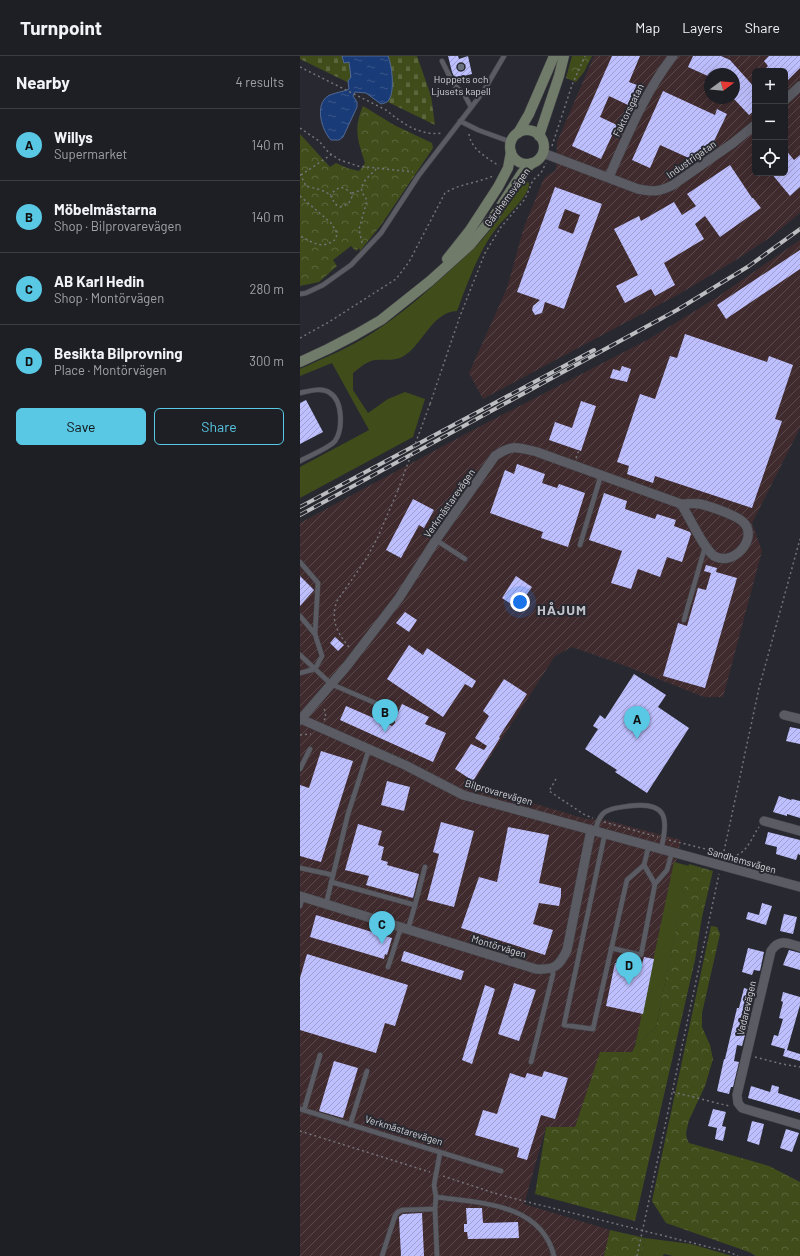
<!DOCTYPE html>
<meta charset="utf-8">
<style>
:root{--surface:#1e1f24;--page:#26272c;--text:#f1f3f6;--muted:#a1a2a6;--line:#3c3d41;--accent:#59c8e5}
body{margin:0;font-family:Barlow,sans-serif;background:var(--page);color:var(--text)}
.controls{position:absolute;right:12px;top:12px;display:grid;overflow:hidden;border-radius:6px;box-shadow:0 4px 16px #0002}
.controls button{width:36px;height:36px;display:grid;place-items:center;padding:0;border:0;border-bottom:1px solid var(--line);background:var(--surface);color:var(--text);font:20px sans-serif}
.compass{position:absolute;left:404px;top:12px;width:36px;height:36px;border-radius:50%;background:var(--surface);box-shadow:0 4px 16px #0002;rotate:74deg}
.you{position:absolute;left:220px;top:546px;width:14px;height:14px;margin:-10px;border:3px solid #fff;border-radius:50%;background:#1a73e8;box-shadow:0 0 0 6px #1a73e833}
.badge{display:grid;place-items:center;width:26px;height:26px;border-radius:50%;background:var(--accent);color:#111;font-size:13px;font-weight:700}
.pin{position:absolute;translate:-50% -33px;filter:drop-shadow(0 1px 2px #0008)}
.pin::after{content:'';position:absolute;top:21px;width:14px;height:12px;background:inherit;clip-path:polygon(0 0,100% 0,50% 100%)}
.list{margin:0;padding:0;list-style:none}
h2{display:flex;justify-content:space-between;align-items:center;height:52px;margin:0;padding:0 16px;font-size:17px}
h2 small{font-size:13px;font-weight:400;color:var(--muted)}
.list li{display:grid;grid-template-columns:26px 1fr auto;gap:12px;align-items:center;box-sizing:border-box;height:72px;padding:0 16px;border-top:1px solid var(--line)}
.list b{display:block;font-size:15px;white-space:nowrap}
.list p{margin:0;font-size:13px;white-space:nowrap;color:var(--muted)}
.list em{font-size:13px;font-style:normal;color:var(--muted)}
.actions{display:flex;gap:8px;padding:12px 16px}
.actions a{flex:1;padding:9px 0;border:1px solid var(--accent);border-radius:6px;text-align:center;font-size:14px;color:var(--accent)}
.actions .main{background:var(--accent);color:#111}
.icon{flex:none;width:22px;height:22px;fill:none;stroke:currentColor;stroke-width:2;stroke-linecap:round;stroke-linejoin:round}
.map{position:relative;flex:none;width:500px;height:1200px;overflow:hidden}
header{display:flex;align-items:center;gap:24px;box-sizing:border-box;height:56px;padding:0 20px;background:var(--surface);border-bottom:1px solid var(--line)}
header strong{font-size:19px}
nav{display:flex;gap:22px;margin-inline-start:auto;font-size:14px}
main{display:flex}
aside{flex:1;background:var(--surface)}
.map>svg:first-child{display:block}
.industrial{fill:url(#industrial-furrows);fill-rule:evenodd}
.green{fill:#404d1b}
.forest{fill:url(#forest-crowns)}
.cemetery{fill:url(#cemetery-stones)}
.water{fill:url(#water-ripples);stroke:#516995}
.building{fill:url(#building-hatch);fill-rule:evenodd}
.lines{fill:none;stroke-linecap:round;stroke-linejoin:round}
.service-casing{stroke:#44454a;stroke-width:5.5}
.minor-casing{stroke:#44454a;stroke-width:10}
.secondary-casing{stroke:#44454a;stroke-width:11}
.path{stroke:#737379;stroke-width:1.5;stroke-dasharray:2 3;stroke-linecap:butt}
.service{stroke:#5a5b63;stroke-width:4.5}
.minor{stroke:#5a5b63;stroke-width:9}
.secondary{stroke:#717b69;stroke-width:10}
.rail-casing{stroke:#bcbcc1;stroke-width:4}
.rail{stroke:#282930;stroke-width:2.5;stroke-dasharray:8;stroke-linecap:butt}
.path-bridge{stroke:#737379;stroke-width:1.5;stroke-dasharray:2 3;stroke-linecap:butt}
.worship-dot{fill:#6b7280;stroke:#282930;stroke-width:1.5}
.labels{text-anchor:middle;stroke-width:4;stroke-linejoin:round;paint-order:stroke}
.poi-label{font-size:10px;fill:#d5d5da;stroke:#282930}
.street-label{font-size:10px;fill:#d5d5da;stroke:#282930}
.district-label{font-size:14px;font-weight:bold;letter-spacing:1px;fill:#c1c3cb;stroke:#282930}
</style>
<header>
<strong>Turnpoint</strong>
<nav><a>Map</a><a>Layers</a><a>Share</a></nav>
</header>
<main>
<aside>
<h2>Nearby<small>4 results</small></h2>
<ul class="list">
<li><span class="badge">A</span><div><b>Willys</b><p>Supermarket</p></div><em>140 m</em></li>
<li><span class="badge">B</span><div><b>Möbelmästarna</b><p>Shop · Bilprovarevägen</p></div><em>140 m</em></li>
<li><span class="badge">C</span><div><b>AB Karl Hedin</b><p>Shop · Montörvägen</p></div><em>280 m</em></li>
<li><span class="badge">D</span><div><b>Besikta Bilprovning</b><p>Place · Montörvägen</p></div><em>300 m</em></li>
</ul>
<div class="actions"><a class="main">Save</a><a>Share</a></div>
</aside>
<div class="map">
<svg width="500" height="1200" viewBox="0 0 500 1200">
<defs>
<pattern id="industrial-furrows" width="10" height="10" patternUnits="userSpaceOnUse"><rect width="10" height="10" fill="#3f2b2e"/><path d="M-1 1l2-2M0 10L10 0M9 11l2-2" fill="none" stroke="#5a494c"/></pattern>
<pattern id="forest-crowns" width="20" height="18" patternUnits="userSpaceOnUse"><rect width="20" height="18" fill="#404d1b"/><path d="M2 6a3 3 0 1 1 6 0M12 15a3 3 0 1 1 6 0" fill="none" stroke="#5b663c"/></pattern>
<pattern id="cemetery-stones" width="16" height="16" patternUnits="userSpaceOnUse"><rect width="16" height="16" fill="#404d1b"/><path d="M2 7V4a2 2 0 0 1 4 0v3zM10 15v-3a2 2 0 0 1 4 0v3z" fill="#5b663c"/></pattern>
<pattern id="water-ripples" width="26" height="14" patternUnits="userSpaceOnUse"><rect width="26" height="14" fill="#193b77"/><path d="M2 4q2-2 4 0t4 0M15 11q2-2 4 0t4 0" fill="none" stroke="#3a568a"/></pattern>
<pattern id="building-hatch" width="6" height="6" patternUnits="userSpaceOnUse"><rect width="6" height="6" fill="#bebffe"/><path d="M-1 1l2-2M0 6l6-6M5 7l2-2" fill="none" stroke="#9e9fcf"/></pattern>
</defs>
<rect width="100%" height="100%" fill="#282930"/>
<!-- industrial -->
<g class="industrial">
<path d="M294,0H500V157L472,180L439,202L381,237L183,343L169,317L207,232L224,171L244,122L256,114L257,86ZM455,15H485V117H455ZM410,18H434V42H410Z"/>
<path d="M500,184V372L452,467L462,495L423,641H404L323,609L272,591L255,600L172,729L286,763L305,764L381,784L335,990L332,996H300L275,1071H246L224,1148L310,1174L304,1200H0V467L173,374L349,283L416,242Z"/>
</g>
<!-- green -->
<g class="green">
<path d="M223,124L229,127C230,140 207,159 199,169C179,193 168,226 157,255C131,256 122,291 102,301C93,306 80,302 71,305C65,307 58,313 53,317V334L68,357L88,343L105,336L125,343L113,381L0,442V411L69,374L32,307L0,320V313C24,302 49,292 71,278C102,258 129,234 156,209C166,199 177,191 186,179C200,162 212,143 223,124Z"/>
<path d="M374,806L389,810L356,971L335,990Z"/>
<path d="M345,1182L391,1188L432,1200H373L364,1198L363,1200H341Z"/>
</g>
<!-- forest -->
<g class="forest">
<path d="M272,0H292L284,16L276,26L266,22Z"/>
<path d="M63,50L94,69L132,87L133,92L81,169L60,195L59,192L56,195L51,190L33,204L37,210L19,226L0,230V78L30,111L36,107L47,112L59,115L65,107C58,84 53,74 63,50Z"/>
<path d="M389,808L413,815L402,861L395,904L335,1165L235,1138L246,1071H275L300,996H332L335,990L356,971Z"/>
<path d="M411,870L417,871L420,878L402,957V971L410,989L413,1003L405,1030L389,1064L386,1077L387,1083L389,1087L469,1110L500,1126V1200H456L449,1196L366,1167L352,1145Z"/>
<path d="M310,1174L345,1182L341,1200H304Z"/>
</g>
<!-- cemetery -->
<path class="cemetery" d="M0,0H117L131,40L135,69L0,3Z"/>
<!-- water -->
<path class="water" d="M42,0H88C92,10 95,34 89,44C87,47 84,47 81,48L66,37L55,36L53,40L57,46V51L43,81L39,84H31C22,75 14,49 28,40C33,37 43,36 49,33L48,25L51,21L49,6L44,7Z"/>
<!-- building -->
<g class="building">
<path d="M148,0H158L159,3L168,0L172,18L155,22L152,16Z"/>
<path d="M312,0H340L329,26L337,29L328,49L309,40L300,61L317,69L301,103L272,90Z"/>
<path d="M393,0H421L430,4L455,32V54L449,59L434,43V18H410V21L388,11Z"/>
<path d="M469,0H500V12L485,27V15H463L468,10L464,5Z"/>
<path d="M363,35L415,59L417,53L427,58L414,85L391,103L360,89L350,112L332,104Z"/>
<path d="M485,93L494,104L500,99V131L490,140L471,117H485Z"/>
<path d="M430,109L452,142H453L461,152L420,181L405,160L395,168L404,183L364,207L375,229L355,240L351,233L325,247L316,230L338,219L314,173L339,160L341,165L374,146L382,159L396,150L387,138Z"/>
<path d="M255,131L302,148L264,253L245,246L242,257L235,259L232,254L233,250L240,244L217,236ZM265,153L280,159L273,178L258,172Z"/>
<path d="M500,194V213L426,263L417,249Z"/>
<path d="M385,278L467,306L469,300L493,309L475,363L482,365L452,452L355,420L353,427L327,418L329,410L317,406L340,338L355,343L370,300L377,302Z"/>
<path d="M322,310L331,313L327,326L310,322L313,313L320,315Z"/>
<path d="M6,344L23,376L0,388V347Z"/>
<path d="M281,345L296,350L281,395L249,384L255,366L272,372Z"/>
<path d="M217,408L245,418L242,427L257,432L259,428L285,437L268,491L241,482L243,476L190,457L205,414L214,418Z"/>
<path d="M304,437L327,445L325,453L355,463L357,458L376,464L374,470L390,476L391,478L382,506L367,501L360,521L338,513L331,533L311,527L322,495L289,484Z"/>
<path d="M113,443L134,454L124,472L119,469L101,502L86,494Z"/>
<path d="M406,509L417,512L416,516L437,522L405,632L363,620L378,567L387,570L398,532L406,534L411,517L404,515Z"/>
<path d="M0,520L14,534L0,550Z"/>
<path d="M216,520L232,531L217,552L202,542Z"/>
<path d="M105,556L117,564L109,576L96,567Z"/>
<path d="M35,581L44,589L38,595L30,587Z"/>
<path d="M109,589L123,599L127,592L176,625L172,632L165,628L143,661L87,623Z"/>
<path d="M334,618L366,639L358,651L389,672L347,737L315,716L317,714L285,693L298,673L293,670L300,659L305,663Z"/>
<path d="M204,623L227,638L199,681L200,682L173,725L155,713L171,688L184,694L187,690L175,682L189,660L183,655Z"/>
<path d="M102,648L129,661L125,668L146,677L133,706L40,664L46,650L92,670L95,667V663Z"/>
<path d="M490,671L500,673V688L486,685Z"/>
<path d="M21,695L53,705L21,806L0,800V729L9,732Z"/>
<path d="M87,725L110,731L104,755L81,749Z"/>
<path d="M479,740L491,744L492,743L500,745V762L487,758V760L473,756Z"/>
<path d="M141,766L174,775L154,851L127,844L139,798L133,796Z"/>
<path d="M58,768L82,775L78,789L84,791L81,804L88,806L87,809L119,818L113,842L66,829L69,820L45,814Z"/>
<path d="M208,771L249,779L239,827L261,832V840L259,850L239,847L233,868L253,874L245,899L161,872L179,821L197,826Z"/>
<path d="M468,776L500,784V799L498,798L496,804L476,798L477,791L465,788Z"/>
<path d="M462,847L472,850L466,869L446,863L448,856L459,859Z"/>
<path d="M484,858L497,861L493,878L480,875Z"/>
<path d="M16,859L92,882L87,899L85,898L84,903L10,881Z"/>
<path d="M448,892L464,896L460,915L454,914L452,919L442,916Z"/>
<path d="M489,894L500,897V914L483,909Z"/>
<path d="M104,895L164,915L161,924L101,905Z"/>
<path d="M7,898L108,929L95,970L85,967L76,997L0,974V922Z"/>
<path d="M344,901L354,903L343,958L306,950L315,907L323,909L325,904L342,908Z"/>
<path d="M214,927L236,934L219,985L198,978Z"/>
<path d="M185,929L195,933L172,1008L162,1004Z"/>
<path d="M444,932L454,935L446,967L448,968L442,990L437,989L434,1005L439,1006L433,1031H431L429,1038L417,1035L424,1003H425L437,952H439Z"/>
<path d="M483,936L500,941V949L487,994L500,998V1005L483,1000L485,993L471,989L474,979L478,980L483,963L479,962L483,946L481,945Z"/>
<path d="M34,1005L58,1012L43,1062L19,1055Z"/>
<path d="M244,1015L268,1022L255,1063L241,1059L227,1104L217,1101L219,1092L175,1079L183,1054L197,1058L210,1017L225,1022L227,1017L242,1021Z"/>
<path d="M472,1029L479,1031L478,1037L500,1044V1057L448,1042L451,1030L470,1036Z"/>
<path d="M413,1053L426,1056L422,1070L426,1071L423,1085L415,1083L417,1072L408,1070Z"/>
<path d="M452,1065L464,1068L459,1089L447,1085Z"/>
<path d="M486,1073L499,1077L492,1096L480,1092Z"/>
<path d="M166,1152H182L183,1167L218,1166L219,1182L168,1183L167,1176H164V1168H167Z"/>
<path d="M122,1157L124,1200H101L99,1161L103,1158Z"/>
</g>
<g class="lines">
<defs>
<g id="service">
<path d="M142,5L154,29L164,38L171,51"/>
<path d="M160,65L178,74L211,86"/>
<path d="M0,238L6,237L23,229L51,209L81,177L119,119L183,36L204,0"/>
<path d="M0,337C9,335 22,331 30,337C43,345 43,374 35,385C31,391 7,401 0,405"/>
<path d="M136,484L165,503"/>
<path d="M280,489L301,419"/>
<path d="M0,506L18,527L15,578L22,600L15,613L0,617"/>
<path d="M0,560L15,578"/>
<path d="M384,564L405,491"/>
<path d="M0,599L31,628L80,649L76,658L92,665"/>
<path d="M0,713L10,693"/>
<path d="M295,775C297,768 299,760 305,756C311,752 322,751 329,750C367,745 369,762 361,793"/>
<path d="M305,777L264,969L293,973L327,824L344,809L349,789"/>
<path d="M344,809L355,828"/>
<path d="M0,812L33,819"/>
<path d="M31,826L115,849L108,873"/>
<path d="M26,848L48,758L69,693"/>
<path d="M115,849L125,811"/>
<path d="M0,850L3,841"/>
<path d="M311,892L341,899L355,828L367,814L372,796"/>
<path d="M88,911L101,871"/>
<path d="M231,1006L253,918V912"/>
<path d="M0,1053L201,1115"/>
<path d="M4,1054L20,999"/>
<path d="M50,1069L67,1015"/>
<path d="M136,1141C180,1147 241,1147 254,1200"/>
<path d="M82,1200L95,1160L98,1156L102,1154L135,1153"/>
<path d="M137,1200L135,1153L136,1141L134,1129L140,1097"/>
</g>
<g id="minor">
<path d="M485,44L500,30"/>
<path d="M243,97L338,133C353,136 359,136 373,129L433,87L455,69"/>
<path d="M309,121C327,80 345,36 373,0"/>
<path d="M484,659L500,663"/>
<path d="M1,663L105,709L163,739L500,831"/>
<path d="M0,664L46,611L99,542L136,484L195,400C213,388 217,391 237,396L381,448C387,448 394,447 400,448C409,450 440,460 445,468C457,484 433,511 414,500C403,492 389,460 381,448"/>
<path d="M464,765L500,775"/>
<path d="M0,840L236,913C254,914 259,911 267,894L291,774"/>
<path d="M500,891C488,887 479,882 471,895L437,1039L438,1047L442,1052L500,1069"/>
</g>
<g id="secondary">
<circle cx="227" cy="91" r="17"/>
<path d="M218,77L229,58L254,0"/>
<path d="M239,80L259,20L264,0"/>
<path d="M147,203L170,174L198,131L208,112L211,96"/>
<path d="M0,306L28,293L55,279L81,264L130,225L170,189L195,159L222,117L232,107"/>
</g>
</defs>
<!-- service casing -->
<use href="#service" class="service-casing"/>
<!-- minor casing -->
<use href="#minor" class="minor-casing"/>
<!-- secondary casing -->
<use href="#secondary" class="secondary-casing"/>
<!-- path -->
<g class="path">
<path d="M0,11L86,54C103,68 120,80 143,77"/>
<path d="M0,72L19,85L29,97L40,104L58,110L113,116"/>
<path d="M169,78C171,94 188,102 199,110"/>
<path d="M252,90L272,29L285,0"/>
<path d="M0,118L6,130C13,132 25,134 30,139C35,145 32,147 40,151C47,149 52,146 52,138C42,129 39,130 30,139"/>
<path d="M1,119L32,98"/>
<path d="M52,137L62,134"/>
<path d="M0,140L31,167L37,177L36,183C22,194 14,187 0,180"/>
<path d="M62,187L59,173L67,145C66,141 63,139 62,136C59,127 71,119 77,112"/>
<path d="M0,282L29,266L96,223L109,206L145,137C159,128 177,127 193,120"/>
<path d="M130,348L160,260L185,197L201,171L225,143L233,124L241,117L246,107"/>
<path d="M276,402L279,394"/>
<path d="M49,591C37,577 30,563 37,545L66,503L77,483L98,434"/>
<path d="M24,664L26,662L24,651"/>
<path d="M0,679L11,678"/>
<path d="M256,723L249,735L285,759L293,762"/>
<path d="M304,766L358,781"/>
<path d="M369,784L434,800C447,797 452,781 459,771"/>
<path d="M423,800L459,632L500,483"/>
<path d="M455,1001L482,1008L500,1011"/>
<path d="M373,1036L429,1050"/>
<path d="M0,1075L130,1116"/>
<path d="M143,1120L194,1137L220,1144L429,1196L438,1200"/>
<path d="M337,1200L419,818"/>
</g>
<!-- service -->
<use href="#service" class="service"/>
<!-- minor -->
<use href="#minor" class="minor"/>
<!-- secondary -->
<use href="#secondary" class="secondary"/>
<defs>
<g id="rail">
<path d="M0,451L294,294"/>
<path d="M0,459L377,254L449,210L500,173"/>
</g>
</defs>
<!-- rail casing -->
<use href="#rail" class="rail-casing"/>
<!-- rail -->
<use href="#rail" class="rail"/>
<!-- path-bridge -->
<path class="path-bridge" d="M98,434L130,348"/>
</g>
<!-- markers -->
<circle class="worship-dot" cx="161" cy="11" r="4"/>
<g class="labels">
<!-- poi labels -->
<g class="poi-label">
<text x="161" y="27">Hoppets och<tspan x="161" dy="12">Ljusets kapell</tspan></text>
</g>
<!-- street labels -->
<g class="street-label">
<text transform="translate(328 54) rotate(-64)" y="4">Faktorsgatan</text>
<text transform="translate(391 103) rotate(-35)" y="4">Industrigatan</text>
<text transform="translate(207 141) rotate(-54)" y="4">Gärdhemsvägen</text>
<text transform="translate(149 447) rotate(-55)" y="4">Verkmästarevägen</text>
<text transform="translate(199 736) rotate(16)" y="4">Bilprovarevägen</text>
<text transform="translate(442 804) rotate(16)" y="4">Sandhemsvägen</text>
<text transform="translate(199 890) rotate(17)" y="4">Montörvägen</text>
<text transform="translate(446 952) rotate(-77)" y="4">Vadarevägen</text>
<text transform="translate(104 1074) rotate(17)" y="4">Verkmästarevägen</text>
</g>
<!-- district labels -->
<g class="district-label">
<text x="262" y="559">HÅJUM</text>
</g>
</g>
</svg>
<div class="controls">
<button>+</button>
<button>−</button>
<button><svg class="icon" aria-label="locate" viewBox="0 0 24 24"><circle cx="12" cy="12" r="6"/><path d="M12 2v4M12 18v4M2 12h4M18 12h4"/></svg></button>
</div>
<svg class="compass" viewBox="-18 -18 36 36"><path d="M0-13l5 13h-10z" fill="#e53935"/><path d="M0 13l5-13h-10z" fill="#a1a2a6"/></svg>
<div class="you"></div>
<div class="pin badge" style="left:337px;top:683px">A</div>
<div class="pin badge" style="left:85px;top:676px">B</div>
<div class="pin badge" style="left:82px;top:888px">C</div>
<div class="pin badge" style="left:329px;top:929px">D</div>
</div>
</main>
